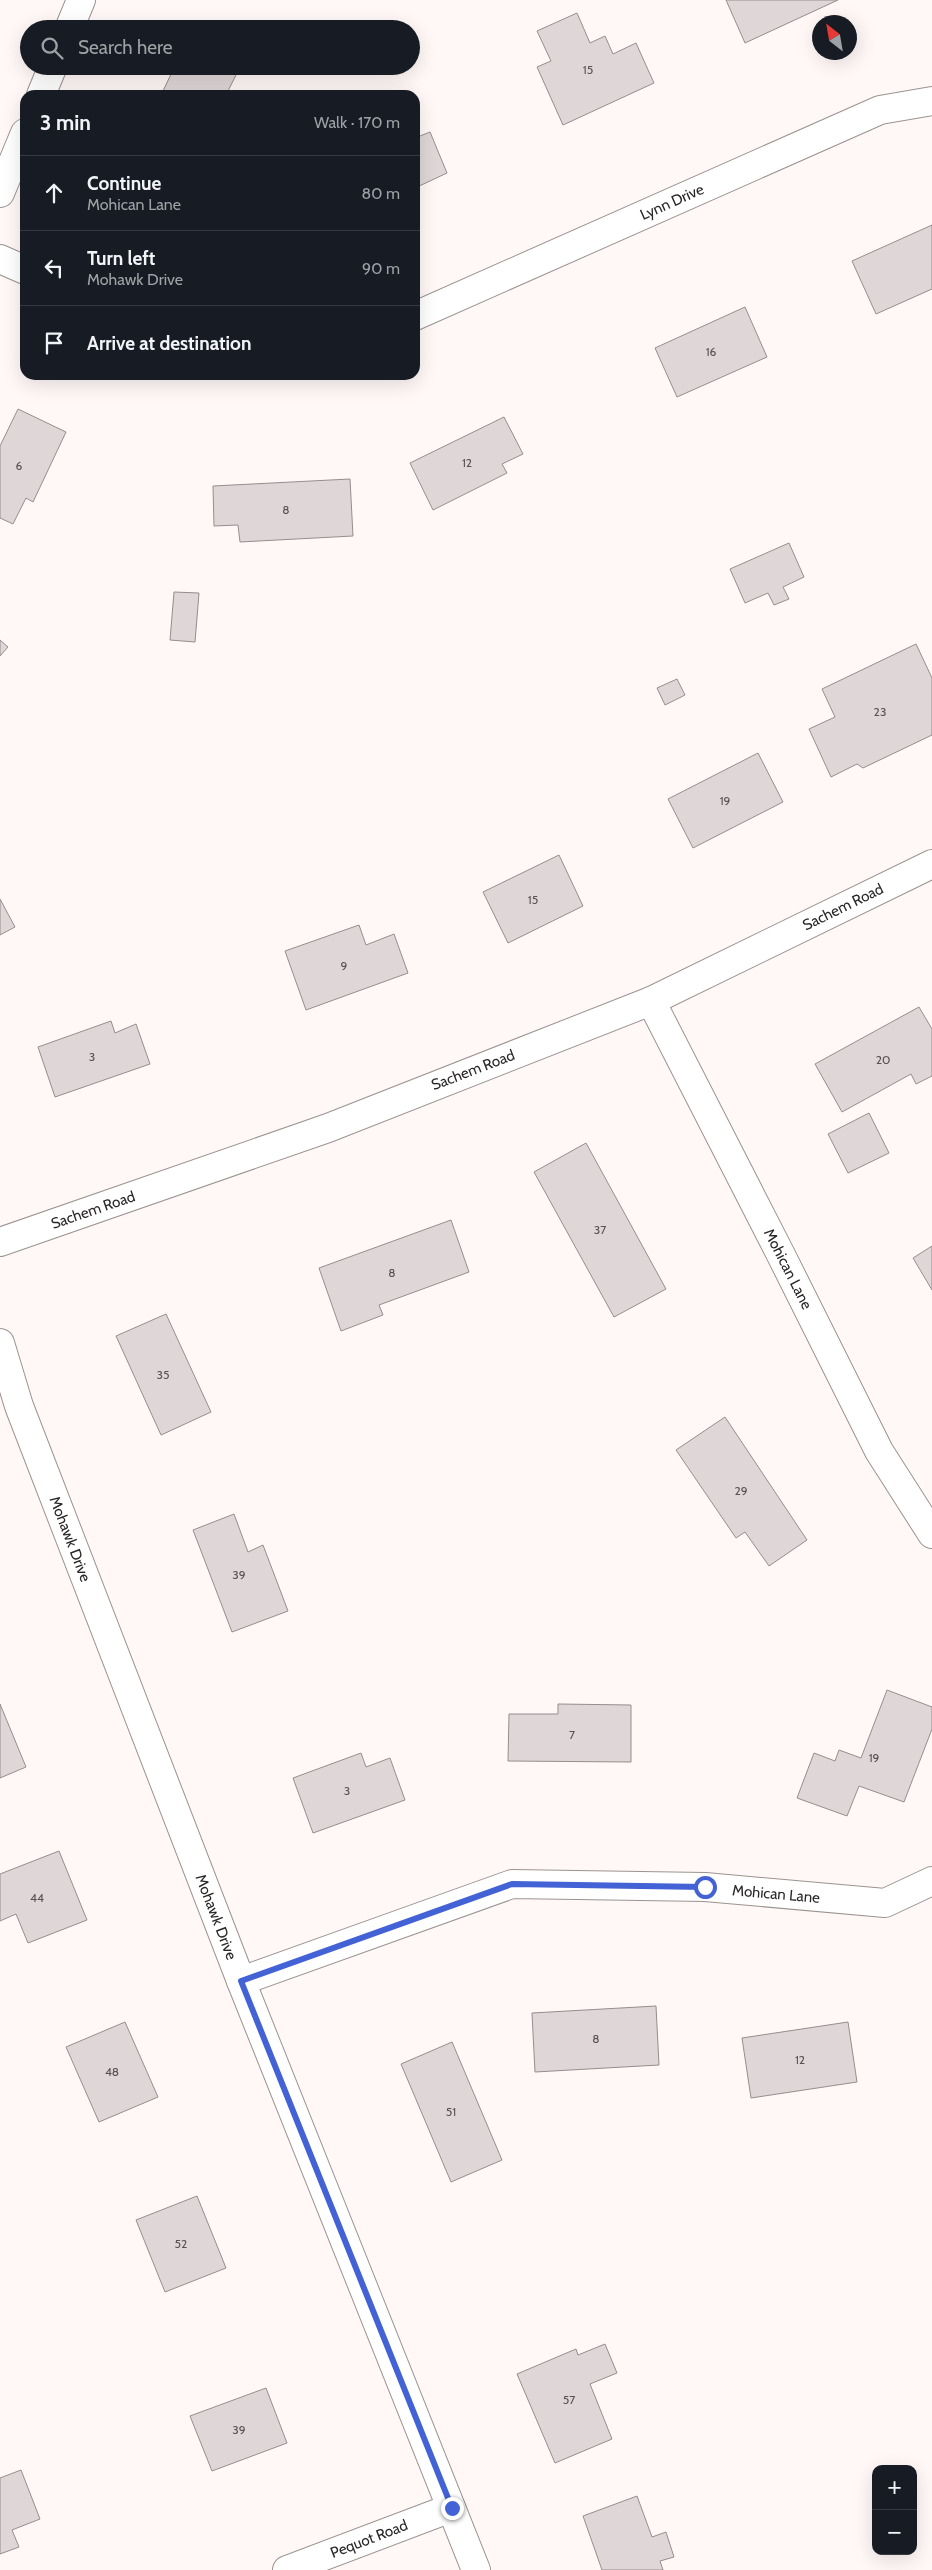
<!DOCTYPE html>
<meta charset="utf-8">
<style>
:root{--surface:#171b24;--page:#20242c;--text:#f1f3f6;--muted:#9ea1a6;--line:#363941}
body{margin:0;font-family:Cabin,sans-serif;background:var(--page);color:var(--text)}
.controls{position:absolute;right:15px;bottom:15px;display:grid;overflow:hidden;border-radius:10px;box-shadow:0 5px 20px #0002}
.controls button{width:45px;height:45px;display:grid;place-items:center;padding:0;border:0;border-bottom:1px solid var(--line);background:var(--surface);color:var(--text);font:25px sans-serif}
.compass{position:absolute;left:812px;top:15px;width:45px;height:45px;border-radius:50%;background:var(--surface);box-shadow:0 5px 20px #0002;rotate:329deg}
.stop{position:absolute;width:15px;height:15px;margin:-11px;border:4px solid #4262d5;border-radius:50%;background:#fff}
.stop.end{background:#4262d5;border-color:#fff;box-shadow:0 1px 5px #0008}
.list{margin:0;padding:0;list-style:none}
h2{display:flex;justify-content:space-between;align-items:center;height:65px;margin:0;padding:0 20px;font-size:21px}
h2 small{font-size:16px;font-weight:400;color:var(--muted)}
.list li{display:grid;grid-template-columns:32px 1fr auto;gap:15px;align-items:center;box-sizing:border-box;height:75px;padding:0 20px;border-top:1px solid var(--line)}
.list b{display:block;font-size:19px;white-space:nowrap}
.list p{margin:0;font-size:16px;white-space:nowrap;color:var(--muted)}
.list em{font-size:16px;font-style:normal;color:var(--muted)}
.icon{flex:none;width:28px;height:28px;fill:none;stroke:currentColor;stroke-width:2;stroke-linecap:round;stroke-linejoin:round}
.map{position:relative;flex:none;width:932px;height:2570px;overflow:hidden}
.search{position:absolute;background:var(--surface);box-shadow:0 5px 20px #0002;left:20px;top:20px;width:400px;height:55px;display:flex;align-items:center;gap:12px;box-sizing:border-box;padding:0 18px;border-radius:28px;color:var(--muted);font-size:19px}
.panel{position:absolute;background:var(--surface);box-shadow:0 5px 20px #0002;left:20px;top:90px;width:400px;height:290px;border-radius:15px}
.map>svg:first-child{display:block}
.building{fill:#dfd6d7;stroke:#968d8e}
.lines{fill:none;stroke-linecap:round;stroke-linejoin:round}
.minor-casing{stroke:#9b9390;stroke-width:30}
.minor{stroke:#fff;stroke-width:28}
.route{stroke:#4262d5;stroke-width:6}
.labels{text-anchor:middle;stroke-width:4.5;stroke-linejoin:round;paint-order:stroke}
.number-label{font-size:12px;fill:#575352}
.street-label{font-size:15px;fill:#2a2726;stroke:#fff}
</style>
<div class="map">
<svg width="932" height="2570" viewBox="0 0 932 2570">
<rect width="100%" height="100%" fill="#fff8f6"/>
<!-- building -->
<g class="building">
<path d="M726,0H838L745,43Z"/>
<path d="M577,13L590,43L605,36L613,54L636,43L654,83L563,125L537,67L551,61L537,31Z"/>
<path d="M175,66H223L237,73L226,95H161Z"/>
<path d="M430,132L447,173L415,188V138Z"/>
<path d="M932,225V289L876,314L852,261Z"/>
<path d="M745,307L767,357L677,397L655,348Z"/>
<path d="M18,409L66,432L33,502L26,498L13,524L0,518V446Z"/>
<path d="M504,417L523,454L502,464L507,473L433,510L410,463Z"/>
<path d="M350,479L353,536L240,542L238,525L214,526L213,486Z"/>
<path d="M789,543L804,577L783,587L789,599L774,605L768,593L745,603L730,569Z"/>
<path d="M174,592L199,593L195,642L170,640Z"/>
<path d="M0,640L8,647L0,656Z"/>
<path d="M916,644L932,678V735L863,768L857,764L831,777L809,729L835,717L822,689Z"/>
<path d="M677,679L685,695L665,705L657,688Z"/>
<path d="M758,753L783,802L693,848L668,799Z"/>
<path d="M559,855L583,906L508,943L483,892Z"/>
<path d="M0,899L15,927L0,935Z"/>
<path d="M359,925L366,945L394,934L408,973L306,1010L285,951Z"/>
<path d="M919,1007L932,1029V1076L916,1084L911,1074L842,1112L815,1064Z"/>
<path d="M111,1021L115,1033L136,1024L150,1064L55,1097L38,1047Z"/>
<path d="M869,1113L889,1153L848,1173L828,1134Z"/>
<path d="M586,1143L666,1289L614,1317L534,1172Z"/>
<path d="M451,1220L469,1272L379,1305L383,1315L341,1331L319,1268Z"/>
<path d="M932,1246V1290L913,1258Z"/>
<path d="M166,1314L211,1412L161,1435L116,1336Z"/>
<path d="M725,1417L807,1540L769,1566L745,1532L736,1538L676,1450Z"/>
<path d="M234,1514L248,1552L263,1545L288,1611L232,1632L193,1530Z"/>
<path d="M887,1690L932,1707V1729L904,1802L859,1786L847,1816L797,1798L814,1753L835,1761L839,1750L861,1758Z"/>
<path d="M0,1704L26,1767L0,1778Z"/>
<path d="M558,1704L631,1705V1762L508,1761L509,1714H558Z"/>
<path d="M361,1753L366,1767L390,1758L405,1800L313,1833L293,1778Z"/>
<path d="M59,1851L87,1920L28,1943L16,1914L0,1921V1874Z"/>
<path d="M656,2006L659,2065L535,2072L532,2013Z"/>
<path d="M125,2022L158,2097L99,2122L66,2047Z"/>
<path d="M848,2022L857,2082L751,2098L742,2038Z"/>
<path d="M452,2042L502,2160L451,2182L401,2064Z"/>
<path d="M197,2196L226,2268L165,2292L136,2220Z"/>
<path d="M605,2344L617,2373L590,2384L612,2439L555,2463L517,2374L576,2349L578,2355Z"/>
<path d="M266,2388L287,2443L212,2471L190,2416Z"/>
<path d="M21,2470L40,2519L12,2530L19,2547L0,2554V2478Z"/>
<path d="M637,2496L652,2537L666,2532L674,2557L660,2561L663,2570H602L583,2516Z"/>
</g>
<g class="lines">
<defs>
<g id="minor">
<path d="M69,29L81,0"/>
<path d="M41,95L53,66"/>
<path d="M0,193L25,133"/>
<path d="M0,259L25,270"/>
<path d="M415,316L880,110L932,101"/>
<path d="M651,1001L781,1255L879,1451L932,1534"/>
<path d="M0,1242L328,1128L651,1001L932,864"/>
<path d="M0,1343L19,1406L241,1981L476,2570"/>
<path d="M241,1981L512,1884L705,1887L885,1903L932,1881"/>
<path d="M287,2570L451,2508"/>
</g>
</defs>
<!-- minor casing -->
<use href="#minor" class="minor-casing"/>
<!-- minor -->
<use href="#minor" class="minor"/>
</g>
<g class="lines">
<!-- route -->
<path class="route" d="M452,2508L241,1981L512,1884L705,1887"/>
</g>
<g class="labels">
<!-- number labels -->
<g class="number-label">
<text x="588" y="74">15</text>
<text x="711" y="356">16</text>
<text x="467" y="467">12</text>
<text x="19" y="470">6</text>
<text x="286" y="514">8</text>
<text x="880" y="716">23</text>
<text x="725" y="805">19</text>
<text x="533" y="904">15</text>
<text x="344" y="970">9</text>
<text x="92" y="1061">3</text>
<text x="883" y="1064">20</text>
<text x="600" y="1234">37</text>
<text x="392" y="1277">8</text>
<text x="163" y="1379">35</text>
<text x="741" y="1495">29</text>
<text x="239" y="1579">39</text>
<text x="572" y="1739">7</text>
<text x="874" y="1762">19</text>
<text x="347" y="1795">3</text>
<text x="37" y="1902">44</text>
<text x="596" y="2043">8</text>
<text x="800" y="2064">12</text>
<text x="112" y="2076">48</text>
<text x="451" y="2116">51</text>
<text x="181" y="2248">52</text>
<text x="569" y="2404">57</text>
<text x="239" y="2434">39</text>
</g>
<!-- street labels -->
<g class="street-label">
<text transform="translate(672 202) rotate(-24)" y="5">Lynn Drive</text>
<text transform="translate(843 907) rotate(-26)" y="5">Sachem Road</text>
<text transform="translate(473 1070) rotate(-21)" y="5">Sachem Road</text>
<text transform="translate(93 1210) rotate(-19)" y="5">Sachem Road</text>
<text transform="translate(788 1269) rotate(63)" y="5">Mohican Lane</text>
<text transform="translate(70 1539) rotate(69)" y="5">Mohawk Drive</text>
<text transform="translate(776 1894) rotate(5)" y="5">Mohican Lane</text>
<text transform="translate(216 1917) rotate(69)" y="5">Mohawk Drive</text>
<text transform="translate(369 2539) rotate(-21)" y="5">Pequot Road</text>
</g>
</g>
</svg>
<div class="controls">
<button>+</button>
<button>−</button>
</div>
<svg class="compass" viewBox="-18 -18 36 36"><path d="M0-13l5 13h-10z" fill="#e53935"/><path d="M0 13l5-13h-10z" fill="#9ea1a6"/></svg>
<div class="stop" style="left:705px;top:1887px"></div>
<div class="stop end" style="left:452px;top:2508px"></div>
<div class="search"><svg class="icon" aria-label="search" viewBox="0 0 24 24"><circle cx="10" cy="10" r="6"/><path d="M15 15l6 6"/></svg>Search here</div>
<section class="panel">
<h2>3 min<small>Walk · 170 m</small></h2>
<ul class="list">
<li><svg class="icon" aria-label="ahead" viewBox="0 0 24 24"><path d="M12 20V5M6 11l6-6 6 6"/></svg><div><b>Continue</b><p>Mohican Lane</p></div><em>80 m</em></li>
<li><svg class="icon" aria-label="left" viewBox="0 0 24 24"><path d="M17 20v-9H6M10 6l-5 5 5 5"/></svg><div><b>Turn left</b><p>Mohawk Drive</p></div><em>90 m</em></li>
<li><svg class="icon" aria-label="arrive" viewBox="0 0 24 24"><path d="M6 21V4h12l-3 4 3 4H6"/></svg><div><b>Arrive at destination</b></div></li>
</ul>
</section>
</div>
